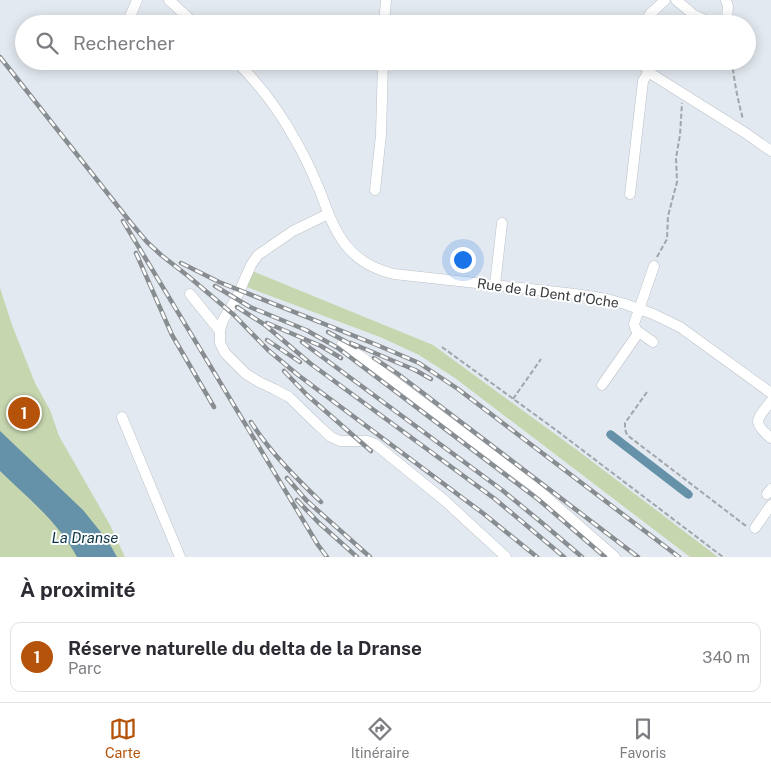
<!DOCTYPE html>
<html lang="fr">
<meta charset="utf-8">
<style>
:root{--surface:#fff;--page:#f7f7f7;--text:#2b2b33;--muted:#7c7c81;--line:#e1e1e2;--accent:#b45309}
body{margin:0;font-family:"Public Sans",sans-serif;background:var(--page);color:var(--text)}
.you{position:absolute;left:462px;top:259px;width:18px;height:18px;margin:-12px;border:4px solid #fff;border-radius:50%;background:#1a73e8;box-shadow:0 0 0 8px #1a73e833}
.badge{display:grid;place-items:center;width:32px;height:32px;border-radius:50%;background:var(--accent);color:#fff;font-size:16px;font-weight:700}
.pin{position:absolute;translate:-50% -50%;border:2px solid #fff;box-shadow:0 1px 5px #0006}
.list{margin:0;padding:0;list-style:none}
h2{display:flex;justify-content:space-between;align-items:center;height:65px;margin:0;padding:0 20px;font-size:21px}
h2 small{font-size:16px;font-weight:400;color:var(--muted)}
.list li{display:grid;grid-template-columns:32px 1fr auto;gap:15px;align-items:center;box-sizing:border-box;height:70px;margin:0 10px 10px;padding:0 10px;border:1px solid var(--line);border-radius:10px}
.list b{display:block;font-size:19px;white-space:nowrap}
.list p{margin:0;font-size:16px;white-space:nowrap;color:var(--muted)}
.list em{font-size:16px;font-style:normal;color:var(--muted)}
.icon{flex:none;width:28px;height:28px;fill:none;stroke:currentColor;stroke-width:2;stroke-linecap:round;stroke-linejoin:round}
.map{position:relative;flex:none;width:771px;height:557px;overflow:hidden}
.search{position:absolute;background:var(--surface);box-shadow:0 2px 12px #0003;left:15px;right:15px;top:15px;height:55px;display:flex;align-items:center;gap:12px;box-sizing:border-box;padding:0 18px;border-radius:28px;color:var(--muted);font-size:19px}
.sheet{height:145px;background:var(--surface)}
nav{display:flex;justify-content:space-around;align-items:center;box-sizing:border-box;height:70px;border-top:1px solid var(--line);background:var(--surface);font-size:14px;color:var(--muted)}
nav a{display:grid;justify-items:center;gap:2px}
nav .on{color:var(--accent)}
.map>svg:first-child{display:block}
.green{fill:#c6d6ae}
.water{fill:#6592a8}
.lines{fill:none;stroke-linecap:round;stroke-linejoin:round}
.minor-casing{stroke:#bbc1c8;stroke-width:11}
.path{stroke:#a1a6ab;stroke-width:2;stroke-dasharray:5 2.5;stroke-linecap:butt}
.minor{stroke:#fff;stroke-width:10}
.rail-casing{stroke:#888d91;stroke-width:4.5}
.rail{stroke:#fff;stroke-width:2.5;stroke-dasharray:8;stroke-linecap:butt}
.labels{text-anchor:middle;stroke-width:4;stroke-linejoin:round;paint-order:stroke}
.street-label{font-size:14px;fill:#393c3e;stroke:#fff}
.water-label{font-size:15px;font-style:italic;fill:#0b3445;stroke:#fff}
</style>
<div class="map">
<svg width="771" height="557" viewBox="0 0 771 557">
<rect width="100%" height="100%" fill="#e3e9f0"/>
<!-- green -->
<g class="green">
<path d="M252,271L433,345L577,450L718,557H690L455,378L419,355L380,337L247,287Z"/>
<path d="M0,288L12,325L35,383L50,410L59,436L110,525L125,557H0Z"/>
</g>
<!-- water -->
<g class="water">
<path d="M610,430L613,431L691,491L693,494L692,497L689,499L686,498L608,438L606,435L607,432Z"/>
<path d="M0,431L83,510L108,541L117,557H77C59,523 28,498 0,471Z"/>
</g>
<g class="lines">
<defs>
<g id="minor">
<path d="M169,0L195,24"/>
<path d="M676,0L694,15L715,24"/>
<path d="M726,0L728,6L727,19"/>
<path d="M127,24L137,0"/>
<path d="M384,24L386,0"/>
<path d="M644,24L651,13L665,0"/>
<path d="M236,61C260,85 281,113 297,143C306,158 313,175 320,191C335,233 347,263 394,274L575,294L607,299L625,304L653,314L680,327L771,393"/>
<path d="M642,61L645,67L653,75L747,134L771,151"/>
<path d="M375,190L381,135L383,61"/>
<path d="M630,194L643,81L649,71"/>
<path d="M495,285L502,223"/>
<path d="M190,294L220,331V343L225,353L246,374L259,382L274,389L289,397L321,428L331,437L340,441H367L375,444L444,500L506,557"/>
<path d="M220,331L223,320L236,299L251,265L258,255L293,231L328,214"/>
<path d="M653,342L636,330L634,324L654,266"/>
<path d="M342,344L366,360L536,488L615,557"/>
<path d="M602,385L639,332"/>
<path d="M771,401C758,419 750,421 771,438"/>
<path d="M122,417L180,557"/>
<path d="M767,494L771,489"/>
<path d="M755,528L771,505"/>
</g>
</defs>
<!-- minor casing -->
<use href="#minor" class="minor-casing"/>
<!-- path -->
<g class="path">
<path d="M732,61C734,81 738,101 743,119"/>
<path d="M657,257L667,239L668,216L677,182L676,158L680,135L682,103"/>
<path d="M442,347L556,430L723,557"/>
<path d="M647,392L625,423V429L627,435L746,526"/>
<path d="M513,399L541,359"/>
</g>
<!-- minor -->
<use href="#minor" class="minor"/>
<defs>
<g id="rail">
<path d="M0,57L131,223L147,242L161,255L188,276L234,315L268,350L298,375L484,514L537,557"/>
<path d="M123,221L318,545L327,557"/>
<path d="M136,253L172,335L214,407"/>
<path d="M181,263L219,282L377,345L419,363L458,389L679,557"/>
<path d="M215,286L250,307L306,330L338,348L539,500L605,557"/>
<path d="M237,307L265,325L311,364L495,499L564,557"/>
<path d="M267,323L321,346L341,358"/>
<path d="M328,332L356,347"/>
<path d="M267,340L300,362"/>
<path d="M302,342L502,490L541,522L582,557"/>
<path d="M351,343L415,370L431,379"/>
<path d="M374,358L398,374L638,557"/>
<path d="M284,371L307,395L371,451"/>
<path d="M251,422C270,452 295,477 321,502"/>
<path d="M287,478L306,500L370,557"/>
<path d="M297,500L318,522L357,557"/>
</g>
</defs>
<!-- rail casing -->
<use href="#rail" class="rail-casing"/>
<!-- rail -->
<use href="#rail" class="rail"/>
</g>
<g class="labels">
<!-- street labels -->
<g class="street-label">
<text transform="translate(548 293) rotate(8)" y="5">Rue de la Dent d'Oche</text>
</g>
<!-- water labels -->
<g class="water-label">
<text x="85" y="543">La Dranse</text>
</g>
</g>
</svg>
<div class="you"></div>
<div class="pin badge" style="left:24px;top:413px">1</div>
<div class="search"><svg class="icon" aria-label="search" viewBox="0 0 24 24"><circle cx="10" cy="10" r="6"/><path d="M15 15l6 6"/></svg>Rechercher</div>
</div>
<section class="sheet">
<h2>À proximité<small></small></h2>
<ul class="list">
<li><span class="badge">1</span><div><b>Réserve naturelle du delta de la Dranse</b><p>Parc</p></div><em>340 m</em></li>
</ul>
</section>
<nav>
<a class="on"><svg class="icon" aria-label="map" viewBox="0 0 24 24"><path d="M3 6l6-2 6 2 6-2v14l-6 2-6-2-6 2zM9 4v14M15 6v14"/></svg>Carte</a>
<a><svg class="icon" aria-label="directions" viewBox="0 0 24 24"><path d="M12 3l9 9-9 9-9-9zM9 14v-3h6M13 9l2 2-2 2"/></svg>Itinéraire</a>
<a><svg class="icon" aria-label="saved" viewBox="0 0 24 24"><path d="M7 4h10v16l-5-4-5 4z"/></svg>Favoris</a>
</nav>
